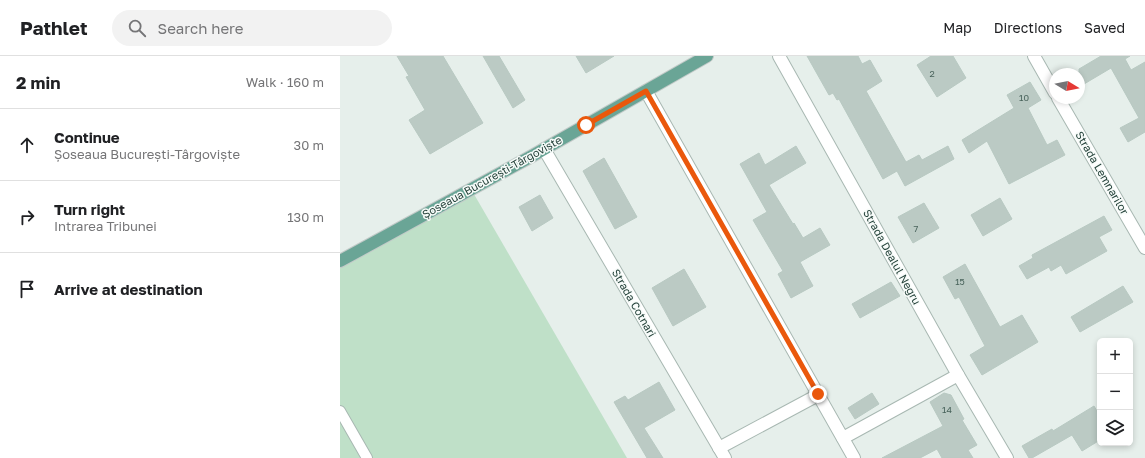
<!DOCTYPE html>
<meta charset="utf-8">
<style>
:root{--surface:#fff;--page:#f2f2f2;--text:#202124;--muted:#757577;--line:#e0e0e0}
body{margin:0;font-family:"Golos Text",sans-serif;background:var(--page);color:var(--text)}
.controls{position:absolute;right:12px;bottom:12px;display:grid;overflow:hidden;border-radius:6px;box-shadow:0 2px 6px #0003}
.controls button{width:36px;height:36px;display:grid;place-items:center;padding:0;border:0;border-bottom:1px solid var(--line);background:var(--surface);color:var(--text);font:20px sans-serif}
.compass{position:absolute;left:709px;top:12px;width:36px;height:36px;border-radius:50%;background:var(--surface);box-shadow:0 2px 6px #0003;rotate:100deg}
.stop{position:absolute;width:12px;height:12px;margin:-9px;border:3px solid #ea580c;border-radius:50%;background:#fff}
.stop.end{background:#ea580c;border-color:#fff;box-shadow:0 1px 4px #0008}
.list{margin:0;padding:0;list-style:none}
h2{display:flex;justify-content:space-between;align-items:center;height:52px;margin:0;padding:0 16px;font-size:17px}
h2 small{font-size:13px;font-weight:400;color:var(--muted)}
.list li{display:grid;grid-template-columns:26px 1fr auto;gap:12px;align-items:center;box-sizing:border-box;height:72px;padding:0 16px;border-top:1px solid var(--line)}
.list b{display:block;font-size:15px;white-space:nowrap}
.list p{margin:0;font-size:13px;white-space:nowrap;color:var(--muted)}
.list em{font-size:13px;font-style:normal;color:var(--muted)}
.icon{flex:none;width:22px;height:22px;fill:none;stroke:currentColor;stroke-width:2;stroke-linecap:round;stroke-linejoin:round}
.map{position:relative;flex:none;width:805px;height:402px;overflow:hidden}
header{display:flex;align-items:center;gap:24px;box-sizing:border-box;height:56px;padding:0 20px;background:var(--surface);border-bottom:1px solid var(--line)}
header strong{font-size:19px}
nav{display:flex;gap:22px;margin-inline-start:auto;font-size:14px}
.search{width:280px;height:36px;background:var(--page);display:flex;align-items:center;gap:10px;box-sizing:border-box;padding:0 14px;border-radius:22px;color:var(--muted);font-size:15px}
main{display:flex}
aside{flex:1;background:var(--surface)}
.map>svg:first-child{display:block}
.green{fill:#bfe0c8}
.building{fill:#bbcac4;stroke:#b8c9c2}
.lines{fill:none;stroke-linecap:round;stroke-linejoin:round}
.service-casing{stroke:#a8b8b2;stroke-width:12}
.minor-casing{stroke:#a8b8b2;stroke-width:14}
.primary-casing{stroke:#c2cac8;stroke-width:14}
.service{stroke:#fff;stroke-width:10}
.minor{stroke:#fff;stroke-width:12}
.primary{stroke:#6aa596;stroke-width:12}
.route{stroke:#ea580c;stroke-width:5}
.labels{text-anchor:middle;stroke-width:3;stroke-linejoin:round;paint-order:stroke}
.number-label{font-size:9px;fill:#4a645c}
.street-label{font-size:11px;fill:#24423a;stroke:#f7fbf9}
</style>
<header>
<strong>Pathlet</strong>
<div class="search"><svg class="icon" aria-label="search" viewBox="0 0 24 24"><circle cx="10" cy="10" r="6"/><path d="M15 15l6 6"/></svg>Search here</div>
<nav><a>Map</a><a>Directions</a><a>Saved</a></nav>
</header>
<main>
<aside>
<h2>2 min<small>Walk · 160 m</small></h2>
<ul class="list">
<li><svg class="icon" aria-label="ahead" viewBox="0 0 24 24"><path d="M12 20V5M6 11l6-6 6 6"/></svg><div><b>Continue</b><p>Șoseaua București-Târgoviște</p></div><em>30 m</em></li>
<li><svg class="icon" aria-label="right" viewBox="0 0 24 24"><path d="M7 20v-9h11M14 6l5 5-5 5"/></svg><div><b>Turn right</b><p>Intrarea Tribunei</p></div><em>130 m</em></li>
<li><svg class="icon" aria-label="arrive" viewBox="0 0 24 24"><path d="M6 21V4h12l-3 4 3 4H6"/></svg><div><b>Arrive at destination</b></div></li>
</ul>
</aside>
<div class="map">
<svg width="805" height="402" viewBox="0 0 805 402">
<rect width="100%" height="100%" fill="#e6efeb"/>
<!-- green -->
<path class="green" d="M131,133L287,402H0V205Z"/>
<!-- building -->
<g class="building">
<path d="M57,0H103L143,67L90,98L69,64L85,54L66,21L69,20Z"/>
<path d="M143,0H159L185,44L173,52Z"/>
<path d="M236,0H274L246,17Z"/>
<path d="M467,0H518L522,8L530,4L542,25L526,35L566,106L579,99L582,104L608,90L614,103L565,130L557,115L543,123L499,43L497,44L493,37L489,39Z"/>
<path d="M591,0H613L626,22L597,41L577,9Z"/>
<path d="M761,0H790L785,3L791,14L805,6V76L788,86L780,72L799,62L771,12L739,31V13Z"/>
<path d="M690,26L701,44L688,52L707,89L717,84L725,99L669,128L647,85L629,97L622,84L674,52L667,39Z"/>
<path d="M456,90L466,107L429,129L453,168L454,167L463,182L480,172L490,189L460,206L473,230L451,242L438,218L443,215L413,164L427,156L400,108L419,97L425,109Z"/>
<path d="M264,102L297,161L275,173L243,115Z"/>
<path d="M200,139L213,162L192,175L179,151Z"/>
<path d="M660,142L672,163L643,180L631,159Z"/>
<path d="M584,147L599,172L573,187L558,161Z"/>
<path d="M764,160L772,174L759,181L767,195L726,218L721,209L711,215L709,211L687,223L679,210L693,202L692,199Z"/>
<path d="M625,208L660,271L682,259L698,286L642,319L630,299L645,290L619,241L615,243L603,221Z"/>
<path d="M344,213L366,251L333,270L312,232Z"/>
<path d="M551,226L560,240L520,262L512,248Z"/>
<path d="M783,230L793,246L740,276L731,261Z"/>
<path d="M319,326L335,354L304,372L323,402H307L274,346L285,340L288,344Z"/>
<path d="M532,337L539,348L515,363L508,352Z"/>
<path d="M604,337L611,339L624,363L622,364L637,389L628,394L633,402H602L597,393L580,402H542L603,370L590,346Z"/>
<path d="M754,350L760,360V384L742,395L732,379L692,402H689L682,390L712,373L713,375Z"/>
</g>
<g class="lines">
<defs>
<path id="service" d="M0,355L27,402"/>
<g id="minor">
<path d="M439,0L618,319L667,402"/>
<path d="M694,0L715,37"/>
<path d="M306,35L514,402"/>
<path d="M718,42L805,192"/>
<path d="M204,93L385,402"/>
<path d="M503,382L618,319"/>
<path d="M379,392L478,339"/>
</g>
<path id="primary" d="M0,205L192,100L367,0"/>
</defs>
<!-- service casing -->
<use href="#service" class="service-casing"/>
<!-- minor casing -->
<use href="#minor" class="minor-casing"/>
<!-- primary casing -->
<use href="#primary" class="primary-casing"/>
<!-- service -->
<use href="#service" class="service"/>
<!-- minor -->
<use href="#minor" class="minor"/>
<!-- primary -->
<use href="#primary" class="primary"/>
</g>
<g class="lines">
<!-- route -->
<path class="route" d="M246,69L306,35L478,338"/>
</g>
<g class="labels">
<!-- number labels -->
<g class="number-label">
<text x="592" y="21">2</text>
<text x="684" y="45">10</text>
<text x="576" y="176">7</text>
<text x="620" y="229">15</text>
<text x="607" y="357">14</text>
</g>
<!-- street labels -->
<g class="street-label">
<text transform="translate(762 117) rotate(60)" y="4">Strada Lemnarilor</text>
<text transform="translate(152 121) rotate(-29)" y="4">Șoseaua București-Târgoviște</text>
<text transform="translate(552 201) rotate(61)" y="4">Strada Dealul Negru</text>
<text transform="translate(294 247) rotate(60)" y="4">Strada Cotnari</text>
</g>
</g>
</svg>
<div class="controls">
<button>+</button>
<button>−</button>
<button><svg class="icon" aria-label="layers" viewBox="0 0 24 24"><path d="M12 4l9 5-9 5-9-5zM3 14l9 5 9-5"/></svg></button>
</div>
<svg class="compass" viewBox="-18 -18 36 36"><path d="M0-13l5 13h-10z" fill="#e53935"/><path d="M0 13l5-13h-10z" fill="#757577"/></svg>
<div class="stop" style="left:246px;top:69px"></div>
<div class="stop end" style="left:478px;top:338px"></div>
</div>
</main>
